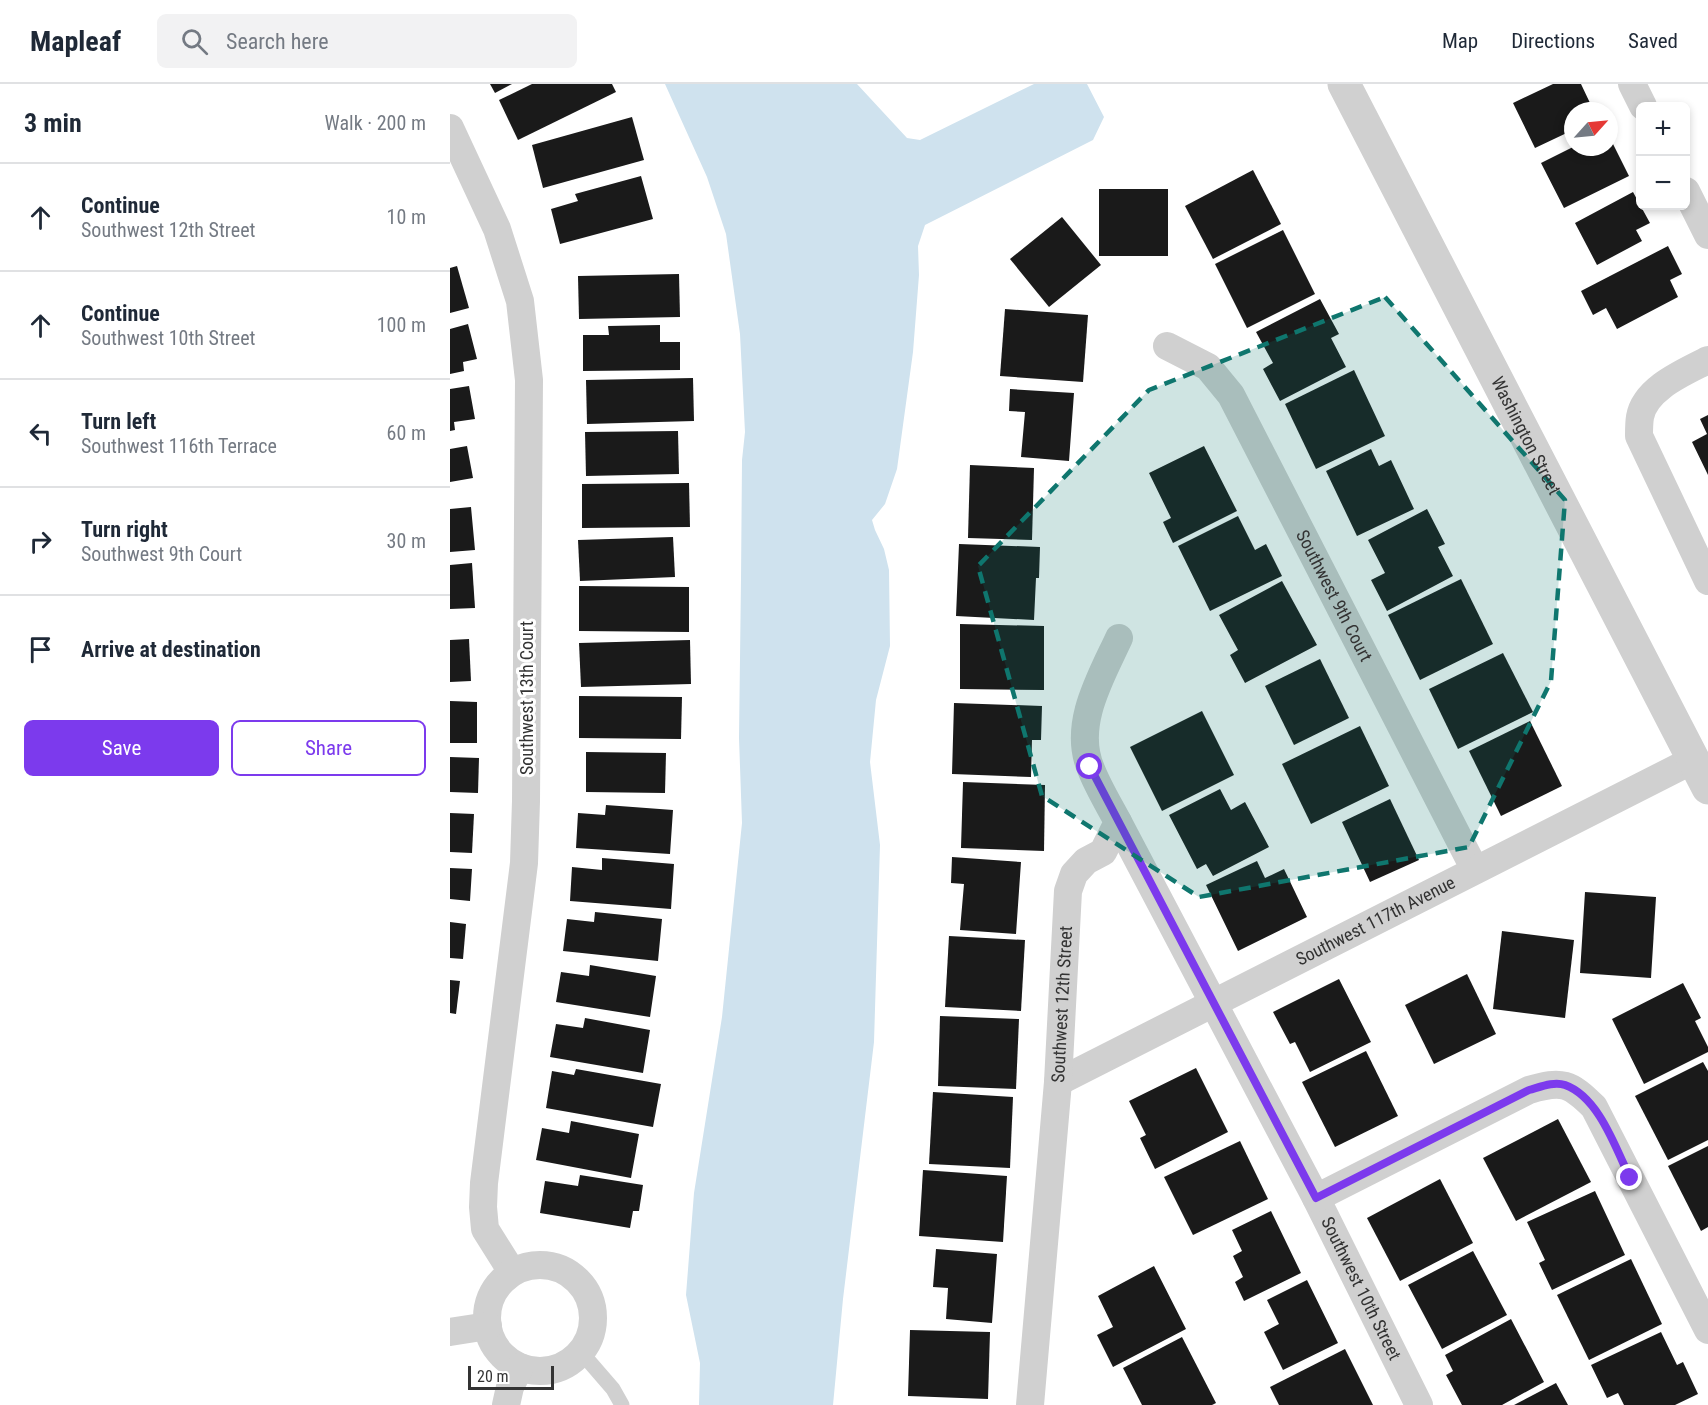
<!DOCTYPE html>
<meta charset="utf-8">
<style>
:root{--surface:#fff;--page:#f2f2f3;--text:#1f2937;--muted:#747a83;--line:#e0e1e3;--accent:#7c3aed}
body{margin:0;font-family:"Roboto Condensed",sans-serif;background:var(--page);color:var(--text)}
.controls{position:absolute;right:18px;top:18px;display:grid;overflow:hidden;border-radius:9px;box-shadow:0 3px 9px #0003}
.controls button{width:54px;height:54px;display:grid;place-items:center;padding:0;border:0;border-bottom:2px solid var(--line);background:var(--surface);color:var(--text);font:30px sans-serif}
.compass{position:absolute;left:1114px;top:18px;width:54px;height:54px;border-radius:50%;background:var(--surface);box-shadow:0 3px 9px #0003;rotate:63deg}
.scale{position:absolute;left:18px;bottom:15px;width:86px;box-sizing:border-box;padding-left:6px;border:3px solid #333;border-top:0;font-size:16px;line-height:21px;white-space:nowrap;color:#333;-webkit-text-stroke:4px #fff;paint-order:stroke}
.stop{position:absolute;width:18px;height:18px;margin:-14px;border:4px solid #7c3aed;border-radius:50%;background:#fff}
.stop.end{background:#7c3aed;border-color:#fff;box-shadow:0 2px 6px #0008}
.list{margin:0;padding:0;list-style:none}
h2{display:flex;justify-content:space-between;align-items:center;height:78px;margin:0;padding:0 24px;font-size:26px}
h2 small{font-size:20px;font-weight:400;color:var(--muted)}
.list li{display:grid;grid-template-columns:39px 1fr auto;gap:18px;align-items:center;box-sizing:border-box;height:108px;padding:0 24px;border-top:2px solid var(--line)}
.list b{display:block;font-size:22px;white-space:nowrap}
.list p{margin:0;font-size:20px;white-space:nowrap;color:var(--muted)}
.list em{font-size:20px;font-style:normal;color:var(--muted)}
.actions{display:flex;gap:12px;padding:18px 24px}
.actions a{flex:1;padding:14px 0;border:2px solid var(--accent);border-radius:9px;text-align:center;font-size:21px;color:var(--accent)}
.actions .main{background:var(--accent);color:#fff}
.icon{flex:none;width:33px;height:33px;fill:none;stroke:currentColor;stroke-width:2;stroke-linecap:round;stroke-linejoin:round}
.map{position:relative;flex:none;width:1258px;height:1321px;overflow:hidden}
header{display:flex;align-items:center;gap:36px;box-sizing:border-box;height:84px;padding:0 30px;background:var(--surface);border-bottom:2px solid var(--line)}
header strong{font-size:28px}
nav{display:flex;gap:33px;margin-inline-start:auto;font-size:21px}
.search{width:420px;height:54px;background:var(--page);display:flex;align-items:center;gap:15px;box-sizing:border-box;padding:0 21px;border-radius:9px;color:var(--muted);font-size:22px}
main{display:flex}
aside{flex:1;background:var(--surface)}
.map>svg:first-child{display:block}
.water{fill:#cfe2ee}
.building{fill:#1a1a1a}
.lines{fill:none;stroke-linecap:round;stroke-linejoin:round}
.service{stroke:#d0d0d0;stroke-width:15}
.minor{stroke:#d0d0d0;stroke-width:28}
.tertiary{stroke:#d0d0d0;stroke-width:33}
.route{stroke:#7c3aed;stroke-width:8}
.marked{fill:#0f766e;fill-opacity:0.2;stroke:#0f766e;stroke-width:4.5;stroke-dasharray:12 8;stroke-linejoin:round}
.labels{text-anchor:middle;stroke-width:6;stroke-linejoin:round;paint-order:stroke}
.street-label{font-size:18px;fill:#333;stroke:#fff}
</style>
<header>
<strong>Mapleaf</strong>
<div class="search"><svg class="icon" aria-label="search" viewBox="0 0 24 24"><circle cx="10" cy="10" r="6"/><path d="M15 15l6 6"/></svg>Search here</div>
<nav><a>Map</a><a>Directions</a><a>Saved</a></nav>
</header>
<main>
<aside>
<h2>3 min<small>Walk · 200 m</small></h2>
<ul class="list">
<li><svg class="icon" aria-label="ahead" viewBox="0 0 24 24"><path d="M12 20V5M6 11l6-6 6 6"/></svg><div><b>Continue</b><p>Southwest 12th Street</p></div><em>10 m</em></li>
<li><svg class="icon" aria-label="ahead" viewBox="0 0 24 24"><path d="M12 20V5M6 11l6-6 6 6"/></svg><div><b>Continue</b><p>Southwest 10th Street</p></div><em>100 m</em></li>
<li><svg class="icon" aria-label="left" viewBox="0 0 24 24"><path d="M17 20v-9H6M10 6l-5 5 5 5"/></svg><div><b>Turn left</b><p>Southwest 116th Terrace</p></div><em>60 m</em></li>
<li><svg class="icon" aria-label="right" viewBox="0 0 24 24"><path d="M7 20v-9h11M14 6l5 5-5 5"/></svg><div><b>Turn right</b><p>Southwest 9th Court</p></div><em>30 m</em></li>
<li><svg class="icon" aria-label="arrive" viewBox="0 0 24 24"><path d="M6 21V4h12l-3 4 3 4H6"/></svg><div><b>Arrive at destination</b></div></li>
</ul>
<div class="actions"><a class="main">Save</a><a>Share</a></div>
</aside>
<div class="map">
<svg width="1258" height="1321" viewBox="0 0 1258 1321">
<rect width="100%" height="100%" fill="#fff"/>
<!-- water -->
<path class="water" d="M215,0H407L457,54L470,56L584,0H637L654,33L643,56L475,141L468,162L469,191L463,268L447,385L435,420L422,436L425,446L434,465L439,486L440,562L426,616L420,678L430,761L424,958L393,1215L383,1321H249L250,1279L236,1211L244,1109L272,933L292,739L289,654L291,495L292,376L295,348L290,250L276,150L257,93Z"/>
<!-- building -->
<g class="building">
<path d="M40,0H62L45,9Z"/>
<path d="M82,0H162L166,8L68,56L49,16Z"/>
<path d="M1103,0H1131L1140,19L1128,25L1129,27H1123V46L1085,64L1063,19Z"/>
<path d="M182,33L194,76L93,104L82,61Z"/>
<path d="M1159,52L1179,92L1114,124L1091,79L1123,63H1159Z"/>
<path d="M803,86L831,140L763,175L735,122Z"/>
<path d="M191,92L203,135L110,160L101,125L128,117L125,110Z"/>
<rect x="649" y="105" width="69" height="67"/>
<path d="M1183,108L1200,139L1186,146L1192,157L1147,181L1125,139Z"/>
<path d="M612,133L651,181L599,223L560,175Z"/>
<path d="M833,146L865,210L797,244L765,180Z"/>
<path d="M1218,162L1232,190L1220,196L1228,213L1167,245L1156,224L1143,231L1131,207Z"/>
<path d="M7,182L19,224L0,229V184Z"/>
<path d="M229,190L230,233L129,235L128,192Z"/>
<path d="M870,215L889,250L881,254L896,283L830,317L813,285L823,279L806,248Z"/>
<path d="M555,225L638,231L633,298L550,292Z"/>
<path d="M18,240L27,275L13,278L14,287L0,290V245Z"/>
<path d="M210,241V258H230V286L133,287V251H159L158,242Z"/>
<path d="M904,286L935,352L866,385L835,320Z"/>
<path d="M243,294L244,337L137,340L136,296Z"/>
<path d="M19,302L25,335L4,338L5,346L0,347V305Z"/>
<path d="M560,305L624,309L619,377L571,373L575,328L559,327Z"/>
<path d="M1258,331V391L1242,358L1257,350L1250,335Z"/>
<path d="M228,347L229,390L136,392L135,348Z"/>
<path d="M17,362L23,394L0,398V365Z"/>
<path d="M754,362L787,427L723,459L713,438L721,434L699,389Z"/>
<path d="M921,365L929,382L941,376L964,425L907,452L876,387Z"/>
<path d="M520,381L584,384L582,456L518,454Z"/>
<path d="M239,399L240,443L132,444V400Z"/>
<path d="M21,423L25,466L0,468V425Z"/>
<path d="M977,425L995,460L988,463L1003,492L937,527L921,496L935,489L918,456Z"/>
<path d="M788,432L805,466L816,460L832,492L760,527L728,462Z"/>
<path d="M223,453L225,493L130,497L128,456Z"/>
<path d="M509,460L590,463L589,494H586L584,536L506,532Z"/>
<path d="M22,479L25,524L0,525V481Z"/>
<path d="M1011,495L1043,560L970,596L938,531Z"/>
<path d="M832,497L867,561L795,599L780,571L788,566L769,531Z"/>
<path d="M129,502L239,503V548L129,547Z"/>
<path d="M510,540L594,542V606L510,605Z"/>
<path d="M19,555L21,597L0,598V556Z"/>
<path d="M240,556L241,600L131,603L129,559Z"/>
<path d="M1053,569L1083,628L1008,665L979,605Z"/>
<path d="M870,575L899,634L844,661L815,602Z"/>
<path d="M129,612L232,613L231,655L129,654Z"/>
<path d="M0,617L27,618V659H0Z"/>
<path d="M504,619L592,622L591,656H582L581,693L502,690Z"/>
<path d="M752,627L784,691L712,727L680,663Z"/>
<path d="M1080,637L1112,702L1051,732L1019,667Z"/>
<path d="M910,642L939,702L861,740L832,680Z"/>
<path d="M136,668L216,669L215,709L136,708Z"/>
<path d="M0,673L29,674L28,709L0,708Z"/>
<path d="M513,698L595,701L594,767L511,764Z"/>
<path d="M770,705L781,726L795,718L819,763L763,792L756,780L747,785L719,731Z"/>
<path d="M940,715L969,776L920,798L892,738Z"/>
<path d="M156,721L223,726L220,770L126,764L128,729L155,731Z"/>
<path d="M0,729L24,730L22,769L0,768Z"/>
<path d="M502,773L571,778L566,850L510,846L514,800L501,799Z"/>
<path d="M152,774L224,780L221,825L120,817L122,783L152,786Z"/>
<path d="M807,777L815,794L834,785L857,833L788,867L756,801Z"/>
<path d="M0,784L22,785L20,817L0,815Z"/>
<path d="M1135,808L1206,813L1201,894L1130,889Z"/>
<path d="M145,828L212,835L208,877L113,867L117,835L144,838Z"/>
<path d="M0,838L16,840L13,875L0,874Z"/>
<path d="M1052,847L1124,856L1115,934L1043,925Z"/>
<path d="M499,852L575,856L571,927L495,923Z"/>
<path d="M140,881L206,892L200,933L106,918L111,888L139,892Z"/>
<path d="M1017,890L1046,950L984,980L955,921Z"/>
<path d="M889,895L921,958L860,988L845,958L840,960L823,928Z"/>
<path d="M0,896L10,897L6,930L0,929Z"/>
<path d="M1233,899L1251,934L1245,937L1258,963V968L1194,1000L1162,935Z"/>
<path d="M490,932L569,935L566,1005L488,1002Z"/>
<path d="M135,934L200,946L193,989L100,973L106,940L133,944Z"/>
<path d="M916,967L948,1032L885,1063L852,998Z"/>
<path d="M1253,978L1258,987V1056L1218,1076L1185,1012Z"/>
<path d="M746,984L778,1048L705,1085L690,1054L696,1051L679,1017Z"/>
<path d="M126,985L211,1000L203,1043L96,1024L102,987L124,991Z"/>
<path d="M483,1008L563,1013L560,1084L479,1080Z"/>
<path d="M1108,1035L1141,1098L1066,1137L1033,1074Z"/>
<path d="M121,1037L189,1050L181,1094L86,1076L92,1044L119,1049Z"/>
<path d="M790,1057L818,1115L743,1151L714,1093Z"/>
<path d="M1258,1062V1143L1251,1147L1218,1082Z"/>
<path d="M473,1086L557,1092L553,1158L469,1152Z"/>
<path d="M130,1091L193,1101L189,1127H183L180,1144L90,1129L95,1097L128,1102Z"/>
<path d="M990,1095L1023,1159L950,1197L917,1134Z"/>
<path d="M1145,1107L1175,1171L1102,1206L1089,1179L1095,1176L1077,1138Z"/>
<path d="M821,1127L851,1189L794,1217L785,1198L793,1193L783,1172L792,1167L782,1146Z"/>
<path d="M486,1165L547,1170L542,1239L496,1235L498,1204L483,1203Z"/>
<path d="M1023,1167L1057,1231L992,1265L958,1201Z"/>
<path d="M1181,1175L1212,1240L1139,1276L1107,1211Z"/>
<path d="M704,1182L736,1245L663,1283L647,1251L663,1243L648,1212Z"/>
<path d="M857,1196L888,1259L833,1286L814,1248L829,1240L817,1216Z"/>
<path d="M1061,1235L1094,1298L1052,1321H1012L996,1291L1003,1287L995,1271Z"/>
<path d="M460,1246L540,1248L538,1315L458,1312Z"/>
<path d="M1211,1248L1227,1281L1233,1278L1248,1310L1225,1321H1174L1168,1309L1157,1314L1141,1281Z"/>
<path d="M732,1253L766,1319L762,1321H692L673,1284Z"/>
<path d="M895,1265L923,1321H829L820,1303Z"/>
<path d="M1106,1299L1118,1321H1064Z"/>
</g>
<g class="lines">
<!-- service -->
<path class="service" d="M131,1268L163,1305L172,1321"/>
<!-- minor -->
<g class="minor">
<path d="M1182,0L1193,22"/>
<path d="M0,44L47,145L70,217L79,296L76,717L74,779L34,1099L33,1123L35,1145L62,1188"/>
<path d="M1236,107L1258,151"/>
<path id="s1" d="M717,262L758,283L781,311L1025,786"/>
<path d="M1258,276C1235,288 1195,304 1190,333C1189,339 1189,346 1189,352L1258,497"/>
<path id="s2" d="M668,738L866,1114L969,1321"/>
<path id="s3" d="M608,998L1243,676"/>
<path d="M866,1114L1079,1006C1112,996 1120,999 1144,1023L1258,1246"/>
<circle cx="90" cy="1234" r="53"/>
<path d="M0,1248L38,1242"/>
<path d="M56,1321L60,1303L70,1283"/>
<path id="s4" d="M580,1321L608,998L618,807L624,790L636,777L653,768L668,738C659,721 648,703 641,685C622,641 651,593 669,554"/>
</g>
<!-- tertiary -->
<path class="tertiary" id="s5" d="M894,0L1258,704"/>
</g>
<g class="lines">
<!-- route -->
<path class="route" d="M640,683L866,1114L1079,1006C1090,1003 1104,997 1115,1001C1149,1013 1166,1065 1180,1094"/>
</g>
<!-- marked area -->
<path class="marked" d="M935,213L1115,416L1101,597L1019,763L749,813L592,712L528,482L699,306Z"/>
<g class="labels">
<!-- street labels -->
<g class="street-label">
<text dy="6" stroke="none"><textPath href="#s5" startOffset="396">Washington Street</textPath></text>
<text dy="6" stroke="none"><textPath href="#s1" startOffset="308">Southwest 9th Court</textPath></text>
<text transform="translate(77 614) rotate(-90)" y="6">Southwest 13th Court</text>
<text dy="6" stroke="none"><textPath href="#s3" startOffset="356">Southwest 117th Avenue</textPath></text>
<text dy="6" stroke="none"><textPath href="#s4" startOffset="402">Southwest 12th Street</textPath></text>
<text dy="6" stroke="none"><textPath href="#s2" startOffset="526">Southwest 10th Street</textPath></text>
</g>
</g>
</svg>
<div class="controls">
<button>+</button>
<button>−</button>
</div>
<svg class="compass" viewBox="-18 -18 36 36"><path d="M0-13l5 13h-10z" fill="#e53935"/><path d="M0 13l5-13h-10z" fill="#747a83"/></svg>
<div class="scale">20 m</div>
<div class="stop" style="left:640px;top:683px"></div>
<div class="stop end" style="left:1180px;top:1094px"></div>
</div>
</main>
